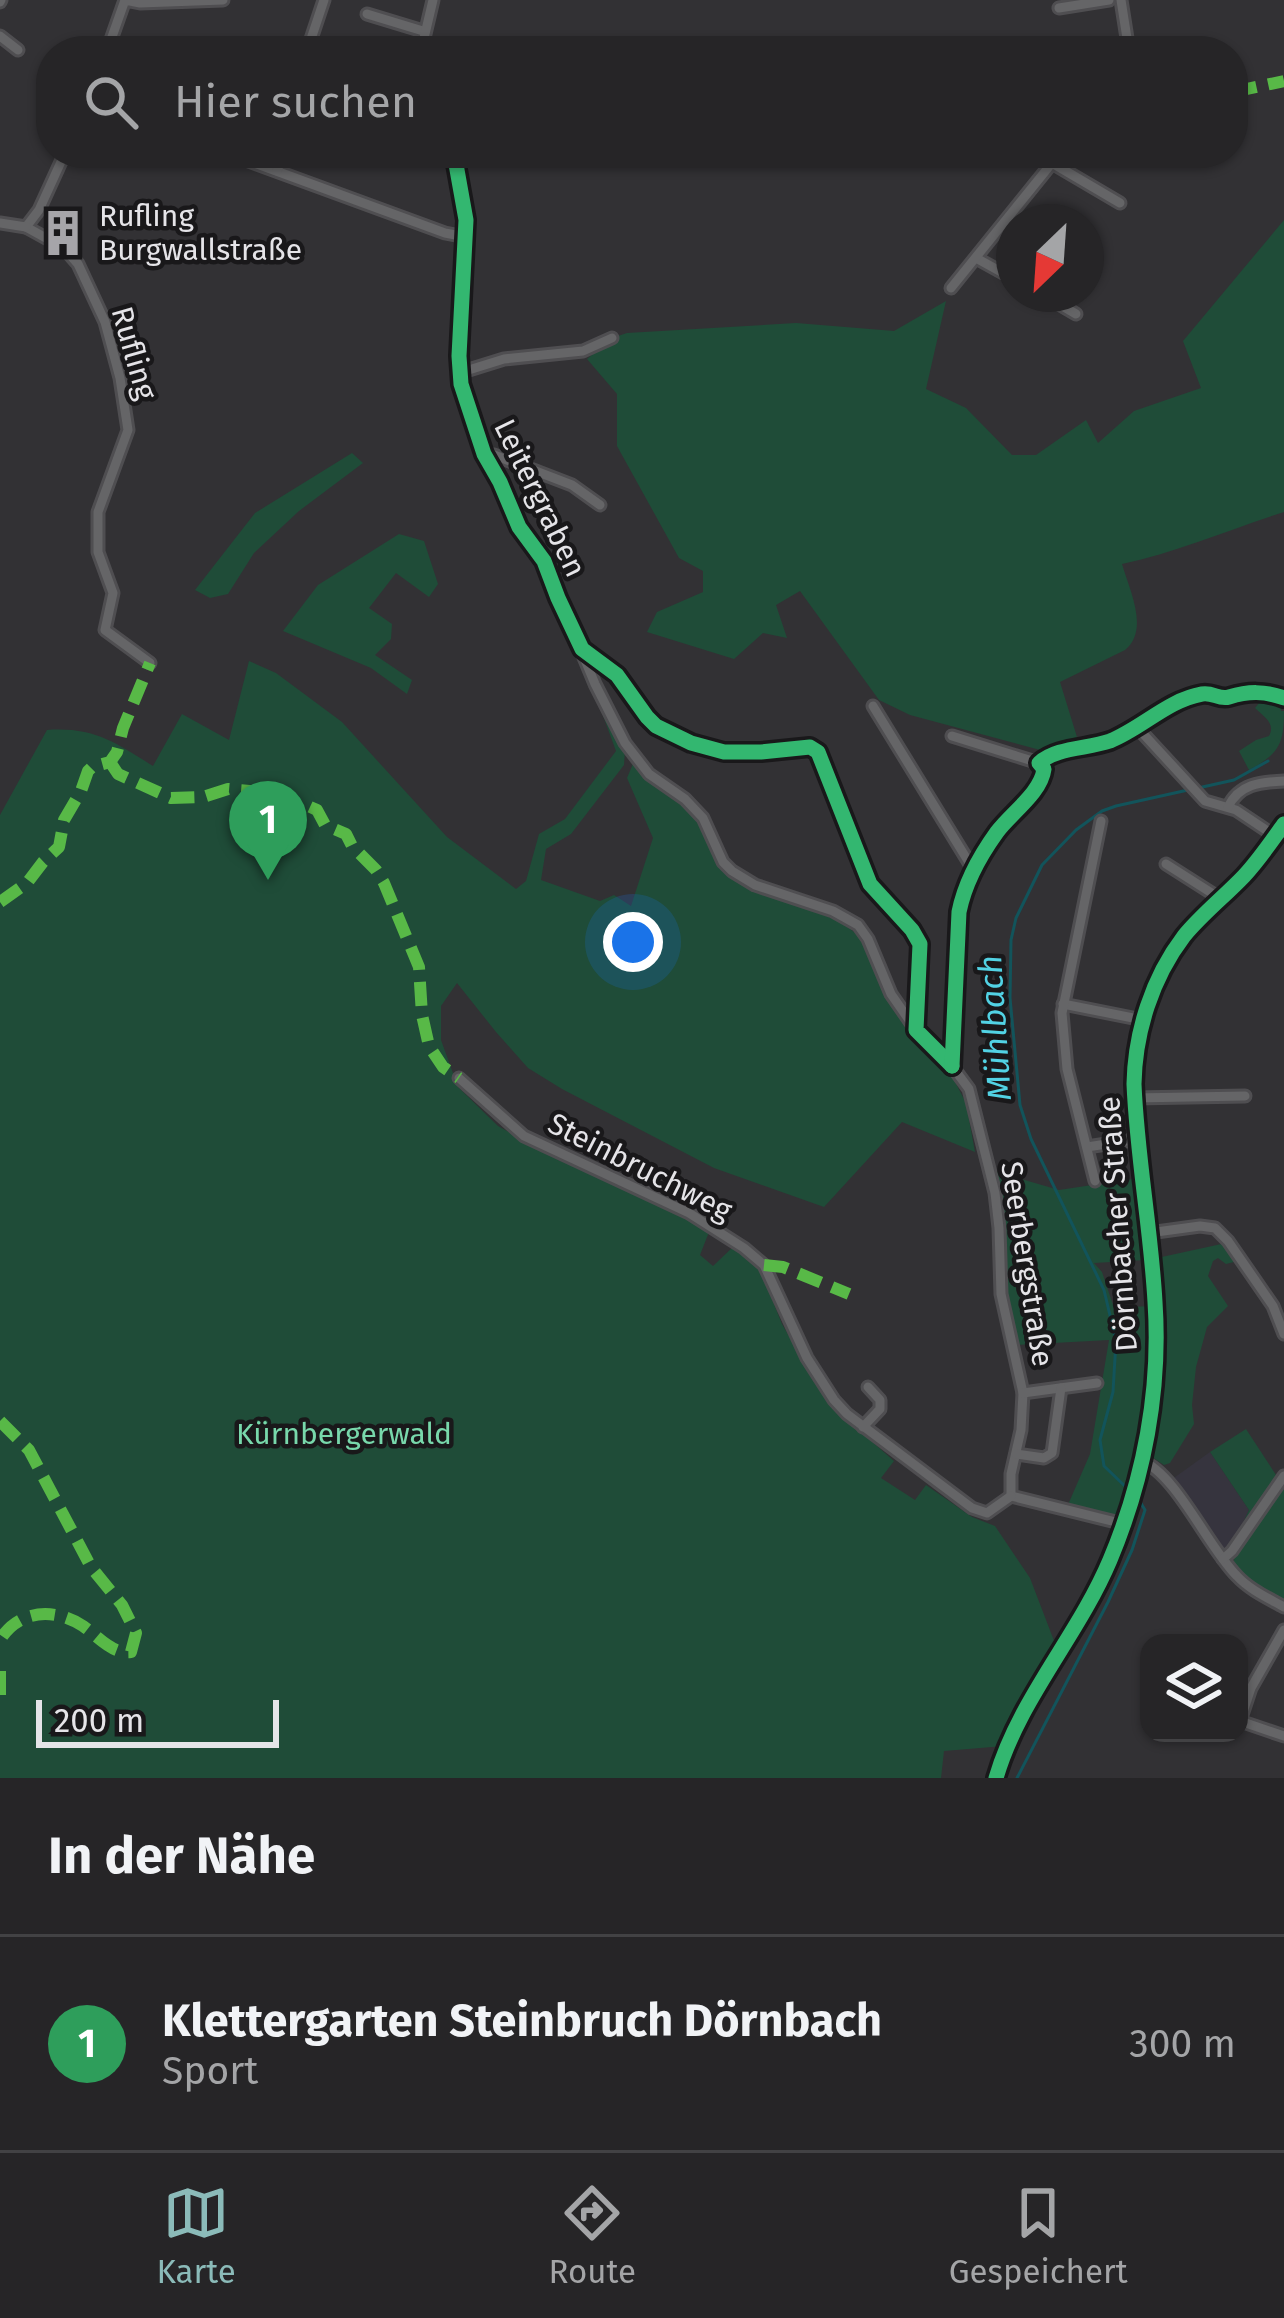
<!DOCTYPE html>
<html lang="de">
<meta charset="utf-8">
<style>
:root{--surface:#262527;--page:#2e2d2f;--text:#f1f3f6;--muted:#a4a5a7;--line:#424244;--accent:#8bbbb9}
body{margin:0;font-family:"Fira Sans",sans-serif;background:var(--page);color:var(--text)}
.controls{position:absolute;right:36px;bottom:36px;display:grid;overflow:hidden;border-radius:24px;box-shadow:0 3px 9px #0004}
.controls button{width:108px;height:108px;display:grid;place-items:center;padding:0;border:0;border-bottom:3px solid var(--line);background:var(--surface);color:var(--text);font:60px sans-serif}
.compass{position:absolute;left:996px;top:204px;width:108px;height:108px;border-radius:50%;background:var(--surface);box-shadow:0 3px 9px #0004;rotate:205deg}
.scale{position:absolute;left:36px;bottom:30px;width:243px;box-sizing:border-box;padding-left:12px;border:6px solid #e5e4e8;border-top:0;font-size:33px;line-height:42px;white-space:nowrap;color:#e5e4e8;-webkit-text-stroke:9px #19181a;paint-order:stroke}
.you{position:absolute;left:633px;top:942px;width:42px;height:42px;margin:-30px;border:9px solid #fff;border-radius:50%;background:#1a73e8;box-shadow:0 0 0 18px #1a73e833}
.badge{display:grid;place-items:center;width:78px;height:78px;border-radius:50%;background:var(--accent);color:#fff;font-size:39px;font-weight:700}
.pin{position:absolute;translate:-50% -99px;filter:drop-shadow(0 3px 6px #0008)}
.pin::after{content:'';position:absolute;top:63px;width:42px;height:36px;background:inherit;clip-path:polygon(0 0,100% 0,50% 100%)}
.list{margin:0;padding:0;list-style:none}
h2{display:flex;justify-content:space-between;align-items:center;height:156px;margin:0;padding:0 48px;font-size:51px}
h2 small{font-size:39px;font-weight:400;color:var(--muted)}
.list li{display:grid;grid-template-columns:78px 1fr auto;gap:36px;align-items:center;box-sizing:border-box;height:216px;padding:0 48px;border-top:3px solid var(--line)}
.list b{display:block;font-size:45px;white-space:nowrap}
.list p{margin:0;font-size:39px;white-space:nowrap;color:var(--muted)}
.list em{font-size:39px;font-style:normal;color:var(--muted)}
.icon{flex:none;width:66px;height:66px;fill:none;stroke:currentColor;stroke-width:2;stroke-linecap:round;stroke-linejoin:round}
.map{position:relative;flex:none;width:1284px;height:1778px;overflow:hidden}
.search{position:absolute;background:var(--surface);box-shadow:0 3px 9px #0004;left:36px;right:36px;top:36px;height:132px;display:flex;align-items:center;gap:30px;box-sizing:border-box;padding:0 42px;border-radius:48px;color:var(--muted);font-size:45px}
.sheet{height:372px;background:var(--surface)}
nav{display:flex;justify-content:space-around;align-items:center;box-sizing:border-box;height:168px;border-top:3px solid var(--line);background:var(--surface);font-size:33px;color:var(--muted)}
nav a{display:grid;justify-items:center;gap:6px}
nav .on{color:var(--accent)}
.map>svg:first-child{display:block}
.built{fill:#36343e}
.green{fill:#1f4c38}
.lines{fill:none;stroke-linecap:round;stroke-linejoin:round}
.stream{stroke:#12545b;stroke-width:3}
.street-casing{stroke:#4f4e51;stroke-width:15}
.secondary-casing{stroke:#4f4e51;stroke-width:20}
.street{stroke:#656567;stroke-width:9}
.secondary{stroke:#656567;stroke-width:14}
.quiet{stroke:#58b947;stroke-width:12;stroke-dasharray:24 12;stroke-linecap:butt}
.cycleway-casing{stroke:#19181a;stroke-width:22}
.cycleway{stroke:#33b770;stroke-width:15}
.labels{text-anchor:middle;stroke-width:9;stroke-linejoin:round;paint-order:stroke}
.poi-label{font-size:30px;fill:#e5e4e8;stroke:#19181a;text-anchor:start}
.street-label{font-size:30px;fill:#e5e4e8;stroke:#19181a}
.park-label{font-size:30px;fill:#78d8ab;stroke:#19181a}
.water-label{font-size:33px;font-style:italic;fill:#52d2e4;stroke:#19181a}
</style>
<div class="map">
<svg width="1284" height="1778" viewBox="0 0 1284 1778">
<rect width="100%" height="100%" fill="#323134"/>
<!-- built -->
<path class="built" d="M1210,1452L1249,1510L1236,1539L1230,1547L1224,1549L1218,1545L1171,1480Z"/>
<!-- green -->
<g class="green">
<path d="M1284,220V512C1230,529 1178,552 1122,564C1129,589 1150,630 1125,650L1060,682L1077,737L1040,750L910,715L879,700L800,591L776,605L787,638L763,633L734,659L647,632L657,612L703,592V571L679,558L617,446V394L587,359L612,338L627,333L796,323L894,331L946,301L926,389L966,408L1012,455H1036L1086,420L1098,443L1134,411L1201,388L1183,341Z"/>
<path d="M352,453L363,463L299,511L254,553L228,594L210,598L195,590L255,513Z"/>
<path d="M399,534L424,541L438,584L429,597L396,573L369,608L392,624L391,639L375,655L412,680L407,694L371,668L283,631L318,585Z"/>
<path d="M249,661L276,673L342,722L447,837L516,889L526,881L539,834L565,819L616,751L601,710L603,708L625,750L624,765L571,834L546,849L541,880L600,901L614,895L631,906L653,838L627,778L635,759C655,778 690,802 703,825C714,845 715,866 736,880C770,902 837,909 862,940L891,1004L951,1074L966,1103L975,1152L902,1122L824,1207L714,1168L562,1089L528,1068L496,1032L457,983L441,1006V1040L458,1087L498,1126L558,1160L625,1184L709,1232L700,1255L713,1266L733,1247L760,1269L782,1324L827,1402L894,1461L881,1478L915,1500L926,1485L972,1517L995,1526L1030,1578L1056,1646L1004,1746L944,1751L941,1778H0V815L47,730C95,727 114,742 153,766L182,714L229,740Z"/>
<path d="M1264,697H1274L1281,703V711H1284C1284,744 1279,754 1249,770L1239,751L1256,740L1269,736C1276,723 1264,717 1255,708Z"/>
<path d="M994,1171L1059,1190L1139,1178L1145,1260L1094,1263L1102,1272L1114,1308L1150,1306C1151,1376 1147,1450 1119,1516L1067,1507L1090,1454L1109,1340L1016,1345L1006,1297Z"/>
<path d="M1226,1243L1238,1261L1226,1264L1218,1258L1213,1261L1208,1276L1228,1306L1207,1327L1196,1367L1192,1405L1194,1424L1170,1463L1164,1465L1152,1457L1149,1448L1157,1258Z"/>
<path d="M1246,1429L1278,1478L1236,1539L1249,1510L1210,1452Z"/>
<path d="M1284,1482V1603L1241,1576L1233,1565L1235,1553Z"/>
</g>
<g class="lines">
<!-- stream -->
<g class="stream">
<path d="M1198,788L1234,780L1268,761"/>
<path d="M1129,1490L1104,1466L1100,1440L1113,1392L1116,1341L1104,1290L1031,1139L1020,1105L1010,998L1011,940L1016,918L1042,865L1076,830L1102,811L1116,806L1188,790"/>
<path d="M1017,1778L1108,1602L1132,1550L1145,1510L1139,1500"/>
</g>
<defs>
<g id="street">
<path d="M1121,0L1129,51"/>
<path d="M0,2L1,0"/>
<path d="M1059,8L1109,0"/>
<path d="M367,14L423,31"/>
<path d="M0,36L18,50"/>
<path d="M107,51L125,0L140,3L223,0"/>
<path d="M307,51L324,0"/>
<path d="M421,51L433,0"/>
<path d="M65,153L39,210L26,227L64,248L78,264L105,322L120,378L128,430L98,512V552L113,593L105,630L150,663"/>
<path d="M227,153L445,233L466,237"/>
<path d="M454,153L466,220L459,356L461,384L484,454L500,482L519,527L544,561L595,684L625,743L649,774L685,799L703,818L723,862L732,871L755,885L833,911L858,925L868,939L891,994L916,1030"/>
<path d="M1052,163L1120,203"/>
<path d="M277,171L283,153"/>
<path d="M0,223L26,227"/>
<path d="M976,258L1014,279"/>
<path d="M951,288L1060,153"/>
<path d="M1042,294L1076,314"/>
<path d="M459,373L504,359L583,351L612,338"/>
<path d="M484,454L494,455L572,485L600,505"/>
<path d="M582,649C616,668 623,690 647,717C658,729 673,736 688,742C706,749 724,752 743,752C764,752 802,742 818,752L870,884L912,930L920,944L916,1030L952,1066L969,1089L995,1193L999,1228L1001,1294L1023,1393L1021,1430L1011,1474V1496L1124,1524"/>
<path d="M873,706L973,869"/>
<path d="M1136,726L1205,801L1236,810L1275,836"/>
<path d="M952,736L1039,763L1044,769V776C1036,790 1023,800 1013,813C987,842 967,874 959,912L952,1066"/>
<path d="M1090,746L1113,740L1174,704L1205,693L1224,698L1243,691H1251L1284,698"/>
<path d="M1228,807C1239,784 1260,782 1284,781"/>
<path d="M1166,864L1221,899"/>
<path d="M1063,1004L1143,1020"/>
<path d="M459,1078L524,1136L689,1213L744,1248L764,1265L807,1358L834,1400L847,1414L972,1508L987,1513L1011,1496"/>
<path d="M1134,1098L1245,1096"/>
<path d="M1087,1147L1139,1139"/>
<path d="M1095,1181L1067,1069L1062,1013L1101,821"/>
<path d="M1149,1233L1200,1226L1215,1228L1228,1241L1273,1306L1284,1334"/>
<path d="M1023,1393L1097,1383"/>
<path d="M863,1427L880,1409V1400L868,1387"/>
<path d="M1016,1454L1044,1458L1052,1453L1061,1388"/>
<path d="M1142,1461C1176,1474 1208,1547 1237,1576C1250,1590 1268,1598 1284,1607"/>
<path d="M1223,1559L1232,1551L1284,1476"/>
<path d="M1284,1630L1251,1688L1240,1721L1284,1736"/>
</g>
<path id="secondary" d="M996,1778C1019,1699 1078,1636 1110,1560C1144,1479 1161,1390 1155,1302C1151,1229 1137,1157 1134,1084C1135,1032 1152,978 1184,936C1202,914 1225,896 1244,876C1259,860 1271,842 1284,824"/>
</defs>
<!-- street casing -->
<use href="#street" class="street-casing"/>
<!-- secondary casing -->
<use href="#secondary" class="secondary-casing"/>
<!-- street -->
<use href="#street" class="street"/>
<!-- secondary -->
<use href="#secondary" class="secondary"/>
<!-- quiet -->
<g class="quiet">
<path d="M1233,92L1284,81"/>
<path d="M110,762L118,774L171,798L203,797L228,789L273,793L290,802L306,805L317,810L325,825L346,834L352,846L376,870L384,883L419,967L422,1015L429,1046L443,1067L459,1078"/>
<path d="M0,902L27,883L43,862L59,847L64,820L81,791L88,771L92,767L110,762L117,752L123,728L150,663"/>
<path d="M764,1265L783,1267L849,1294"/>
<path d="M0,1421L29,1450L91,1567L122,1605L136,1633L131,1652C111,1654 99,1637 83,1626C54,1607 18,1610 0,1640"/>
<path d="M0,1671V1700"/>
</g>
<defs>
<g id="cycleway">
<path d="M454,153L466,220L459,356L461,384L484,454L500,482L519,527L544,561L558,598L582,649L617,675L647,717L656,726L691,743L724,752H761L810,747L818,752L870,884L912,930L920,944L916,1030L952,1066"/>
<path d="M952,1066L959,912C965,882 979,857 997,832C1011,813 1041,793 1044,769L1039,763C1057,747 1087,749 1110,741C1142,728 1168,700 1202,694C1213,692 1219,700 1229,697C1249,691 1264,691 1284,698"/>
<path d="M996,1778C1019,1699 1078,1636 1110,1560C1144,1479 1161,1390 1155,1302C1151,1229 1137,1157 1134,1084C1135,1032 1152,978 1184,936C1202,914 1225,896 1244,876C1259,860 1271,842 1284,824"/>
</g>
</defs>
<!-- cycleway casing -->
<use href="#cycleway" class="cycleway-casing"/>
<!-- cycleway -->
<use href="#cycleway" class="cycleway"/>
</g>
<!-- icons -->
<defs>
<symbol id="building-bare" viewBox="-9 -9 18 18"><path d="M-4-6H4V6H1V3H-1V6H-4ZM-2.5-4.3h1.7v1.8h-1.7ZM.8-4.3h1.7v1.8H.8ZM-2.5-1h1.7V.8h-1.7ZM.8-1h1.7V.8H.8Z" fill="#a6a5a9" stroke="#19181a" stroke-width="2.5" paint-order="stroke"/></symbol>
</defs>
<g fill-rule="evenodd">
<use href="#building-bare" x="30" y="200" width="66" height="66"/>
</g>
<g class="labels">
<!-- poi labels -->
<g class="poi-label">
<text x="99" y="226">Rufling<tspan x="99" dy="34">Burgwallstraße</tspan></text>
</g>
<!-- street labels -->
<g class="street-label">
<text transform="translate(134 353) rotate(74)" y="10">Rufling</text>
<text transform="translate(540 498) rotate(64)" y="10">Leitergraben</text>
<text transform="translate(640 1167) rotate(27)" y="10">Steinbruchweg</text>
<text transform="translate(1118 1224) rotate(-94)" y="10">Dörnbacher Straße</text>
<text transform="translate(1027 1264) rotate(81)" y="10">Seerbergstraße</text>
</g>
<!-- park labels -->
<g class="park-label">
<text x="344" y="1444">Kürnbergerwald</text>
</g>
<!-- water labels -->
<g class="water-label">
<text transform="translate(994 1028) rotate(-94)" y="12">Mühlbach</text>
</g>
</g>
</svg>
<div class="controls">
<button><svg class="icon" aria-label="layers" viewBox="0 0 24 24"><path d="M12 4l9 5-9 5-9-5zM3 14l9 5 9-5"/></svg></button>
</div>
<svg class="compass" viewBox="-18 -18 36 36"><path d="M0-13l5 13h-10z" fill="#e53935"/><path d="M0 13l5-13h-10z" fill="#a4a5a7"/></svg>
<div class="scale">200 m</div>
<div class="you"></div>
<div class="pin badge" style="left:268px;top:880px;background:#2e9e5b">1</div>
<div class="search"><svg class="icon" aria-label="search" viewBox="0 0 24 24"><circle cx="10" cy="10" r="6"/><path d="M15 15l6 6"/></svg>Hier suchen</div>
</div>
<section class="sheet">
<h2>In der Nähe<small></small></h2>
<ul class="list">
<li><span class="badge" style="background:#2e9e5b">1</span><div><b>Klettergarten Steinbruch Dörnbach</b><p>Sport</p></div><em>300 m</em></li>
</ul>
</section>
<nav>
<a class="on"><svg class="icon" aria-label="map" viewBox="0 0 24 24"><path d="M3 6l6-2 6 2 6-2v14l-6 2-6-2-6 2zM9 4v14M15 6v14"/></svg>Karte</a>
<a><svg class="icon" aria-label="directions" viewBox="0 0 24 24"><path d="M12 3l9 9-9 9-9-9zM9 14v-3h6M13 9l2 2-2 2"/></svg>Route</a>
<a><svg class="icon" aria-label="saved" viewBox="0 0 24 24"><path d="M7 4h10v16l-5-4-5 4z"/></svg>Gespeichert</a>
</nav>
